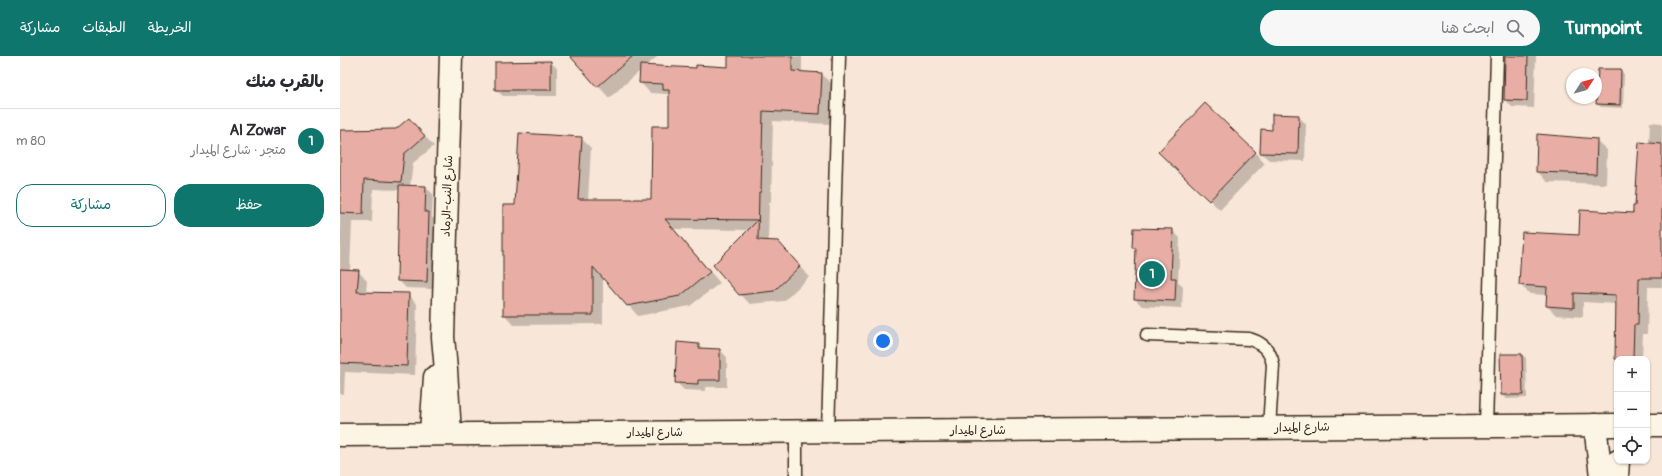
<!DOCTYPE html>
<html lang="ar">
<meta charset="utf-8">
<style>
:root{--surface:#fff;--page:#f7f7f7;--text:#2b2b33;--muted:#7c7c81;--line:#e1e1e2;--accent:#0f766e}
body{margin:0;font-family:Pangolin,"Playpen Sans Arabic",sans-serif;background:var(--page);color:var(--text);direction:rtl}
.controls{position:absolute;right:12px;bottom:12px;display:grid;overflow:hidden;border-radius:8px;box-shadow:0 1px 3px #0004}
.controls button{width:36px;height:36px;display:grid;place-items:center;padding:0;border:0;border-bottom:1px solid var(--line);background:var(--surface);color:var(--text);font:20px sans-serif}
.compass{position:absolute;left:1226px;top:12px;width:36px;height:36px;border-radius:50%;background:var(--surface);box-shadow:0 1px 3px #0004;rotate:54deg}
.you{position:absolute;left:543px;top:285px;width:14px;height:14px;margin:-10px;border:3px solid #fff;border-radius:50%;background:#1a73e8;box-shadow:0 0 0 6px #1a73e833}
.badge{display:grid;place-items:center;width:26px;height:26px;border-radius:50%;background:var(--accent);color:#fff;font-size:13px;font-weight:700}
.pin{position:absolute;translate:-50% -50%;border:2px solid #fff;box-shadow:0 1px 4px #0006}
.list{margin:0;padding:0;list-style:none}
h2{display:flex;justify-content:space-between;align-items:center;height:52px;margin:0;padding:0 16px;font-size:17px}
h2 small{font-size:13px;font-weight:400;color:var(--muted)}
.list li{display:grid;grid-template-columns:26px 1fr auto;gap:12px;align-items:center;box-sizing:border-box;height:64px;padding:0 16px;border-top:1px solid var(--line)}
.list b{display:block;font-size:15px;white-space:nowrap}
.list p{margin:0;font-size:13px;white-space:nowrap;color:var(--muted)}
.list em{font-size:13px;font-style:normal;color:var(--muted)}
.actions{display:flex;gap:8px;padding:12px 16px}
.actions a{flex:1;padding:9px 0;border:1px solid var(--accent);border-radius:16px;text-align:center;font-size:14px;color:var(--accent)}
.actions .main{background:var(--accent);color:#fff}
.icon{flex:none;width:22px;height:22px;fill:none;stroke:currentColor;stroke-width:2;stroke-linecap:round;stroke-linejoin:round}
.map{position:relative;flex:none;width:1322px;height:420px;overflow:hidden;direction:ltr}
header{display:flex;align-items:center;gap:24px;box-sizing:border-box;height:56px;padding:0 20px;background:var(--accent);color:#fff}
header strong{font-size:19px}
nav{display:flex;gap:22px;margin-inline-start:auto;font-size:14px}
.search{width:280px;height:36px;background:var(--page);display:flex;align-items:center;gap:10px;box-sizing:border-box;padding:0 14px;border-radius:22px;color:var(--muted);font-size:15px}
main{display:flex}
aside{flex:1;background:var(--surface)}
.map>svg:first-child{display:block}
.shadow{fill:#0003}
.building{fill:#e8aea5;stroke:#3b2a1e}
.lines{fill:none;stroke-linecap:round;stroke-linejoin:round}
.service-casing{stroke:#3b2a1e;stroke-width:15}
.minor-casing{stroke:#3b2a1e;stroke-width:25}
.service{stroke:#fcf5e5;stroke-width:12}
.minor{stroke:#fcf5e5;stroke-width:22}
.labels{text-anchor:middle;stroke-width:4;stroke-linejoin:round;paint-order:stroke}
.street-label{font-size:12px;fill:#3b2a1e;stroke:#fcf5e5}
</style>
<header>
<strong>Turnpoint</strong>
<div class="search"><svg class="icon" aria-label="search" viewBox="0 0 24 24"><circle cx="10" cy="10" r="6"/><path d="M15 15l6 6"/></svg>ابحث هنا</div>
<nav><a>الخريطة</a><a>الطبقات</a><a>مشاركة</a></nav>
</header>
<main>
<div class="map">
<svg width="1322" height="420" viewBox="0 0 1322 420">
<rect width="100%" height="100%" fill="#f8e7d8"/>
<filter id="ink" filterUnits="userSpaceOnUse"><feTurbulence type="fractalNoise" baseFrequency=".025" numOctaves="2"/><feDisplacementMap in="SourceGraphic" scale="8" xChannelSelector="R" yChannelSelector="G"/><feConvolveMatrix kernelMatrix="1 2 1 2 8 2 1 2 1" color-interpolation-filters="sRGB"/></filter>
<g filter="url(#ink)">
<!-- shadow -->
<g class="shadow">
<path d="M232,0H318L306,10L357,14L389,12V0H462V16L481,18L492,28L490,68L433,65L431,146H429L428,186H438L469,221L444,245L410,248L400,238L410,174L334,173L380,227L350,250L298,260L263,221V268L174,269L164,258L176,150L241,82L251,92L248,144H312L330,71V40L328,38L310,37L300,26V15L269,42Z"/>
<path d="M1166,0H1196L1194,52L1172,51L1165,44Z"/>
<path d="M210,6L217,12V40H163L156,34Z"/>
<path d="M1280,14L1284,18L1283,52L1261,51L1257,48Z"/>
<path d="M958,60L966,68L965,105L929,104L921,97L933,75Z"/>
<path d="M1310,66L1322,67V231H1308L1307,278H1303L1302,303H1277V312L1275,311L1277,248L1243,246V261L1216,259L1207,250V239L1190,238L1180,229L1240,180L1294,158L1309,88Z"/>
<path d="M78,73L94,90L73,107L70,130L85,131L93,138L92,161L96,165L94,233L66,232L58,224L60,134L33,133L32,166H12L10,215H18L27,225L26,237L68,238L77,248L75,319L5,316L4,338H0V80Z"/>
<path d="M1256,84L1267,94L1266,128L1207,126L1197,115Z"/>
<path d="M915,96L925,107L880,154L830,106Z"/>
<path d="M832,174L840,182L838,226L843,231L842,252L802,250L795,243L797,194L794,191Z"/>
<path d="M359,289L363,293L380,294L387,301V331H365V335L344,334L336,326Z"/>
<path d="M1182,299L1186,302L1187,342L1166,343L1162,339Z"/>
</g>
<!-- building -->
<g class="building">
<path d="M230,0H293L257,31Z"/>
<path d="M388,0H452V15L482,17L480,58L423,55L421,136H419L418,184L438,185L460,210L434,235L399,239L373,209L418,164L325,163L370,216L340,240L287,250L253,211V259H163V149H175L179,77L242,81L238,143H311L312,70H329V34H323V28L299,27L300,9L356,12V9L388,11Z"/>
<path d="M1165,0H1188L1187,45L1164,44Z"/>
<path d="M211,5V34H155V6Z"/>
<path d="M1258,13H1281L1280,49L1256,48Z"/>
<path d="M865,47L916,96L869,145L818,96Z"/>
<path d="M932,58L959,59L958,98L920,97L921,73L932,74Z"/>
<path d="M69,62L85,80L64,98L61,126L24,124L23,158L0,157V74L56,73Z"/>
<path d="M1197,78L1257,83L1256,118L1196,116Z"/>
<path d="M1299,86L1322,88V222H1299L1298,269H1294L1293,303H1275L1276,239L1234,237V252L1206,250L1207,231L1179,229L1182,176L1239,179L1240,154L1293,157V150H1295Z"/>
<path d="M59,129L86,130L85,156H89L87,226L57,225Z"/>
<path d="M794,172L833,173L831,222H836L835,245L794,243L796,192H793Z"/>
<path d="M0,213L19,214L17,236L69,237L67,310L0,307Z"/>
<path d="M337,286L359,288V292L380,293V324H358V328L335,327Z"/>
<path d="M1160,298H1182L1183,339H1161Z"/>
</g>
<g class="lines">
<defs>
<g id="service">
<path d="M807,279L909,283C923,287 931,295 933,309L929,372"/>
<path d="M1146,369L1157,0"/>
<path d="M456,375V420"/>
<path d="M488,376L499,0"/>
</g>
<g id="minor">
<path d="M1255,369L1261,420"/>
<path d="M1307,369H1322"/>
<path d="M91,377L95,321"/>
<path d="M110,377L106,314L103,281L111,0"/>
<path d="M0,379L1277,369"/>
<path d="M1277,420L1278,405"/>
</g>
</defs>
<!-- service casing -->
<use href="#service" class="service-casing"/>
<!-- minor casing -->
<use href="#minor" class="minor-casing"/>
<!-- service -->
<use href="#service" class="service"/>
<!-- minor -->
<use href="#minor" class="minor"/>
</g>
</g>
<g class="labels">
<!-- street labels -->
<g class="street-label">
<text transform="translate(107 140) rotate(-88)" y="4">شارع النب-الرماد</text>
<text transform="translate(962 371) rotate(-1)" y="4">شارع الميدار</text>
<text x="638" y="378">شارع الميدار</text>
<text x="315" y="380">شارع الميدار</text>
</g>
</g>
</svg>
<div class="controls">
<button>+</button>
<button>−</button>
<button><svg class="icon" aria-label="locate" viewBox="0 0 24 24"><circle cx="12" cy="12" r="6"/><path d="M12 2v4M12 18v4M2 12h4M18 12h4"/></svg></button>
</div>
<svg class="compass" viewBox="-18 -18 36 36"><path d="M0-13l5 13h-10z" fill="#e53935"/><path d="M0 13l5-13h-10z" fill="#7c7c81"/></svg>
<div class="you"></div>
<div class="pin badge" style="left:812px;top:218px">1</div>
</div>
<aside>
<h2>بالقرب منك<small></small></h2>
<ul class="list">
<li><span class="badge">1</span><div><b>Al Zowar</b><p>متجر · شارع الميدار</p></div><em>80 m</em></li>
</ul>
<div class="actions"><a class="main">حفظ</a><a>مشاركة</a></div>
</aside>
</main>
